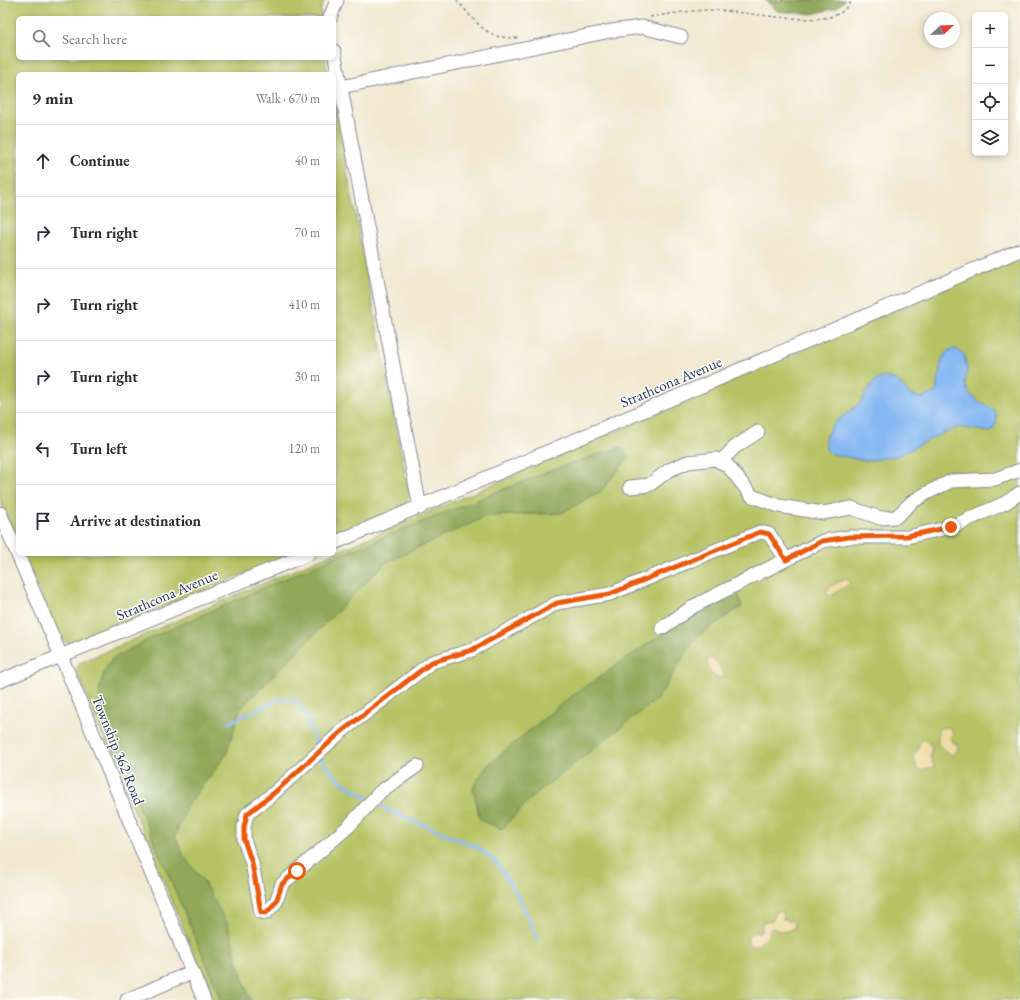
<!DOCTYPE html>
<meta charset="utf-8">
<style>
:root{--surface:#fff;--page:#f2f2f3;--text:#2b2b33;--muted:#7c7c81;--line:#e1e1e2}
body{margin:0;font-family:"EB Garamond",serif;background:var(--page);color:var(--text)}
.controls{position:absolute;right:12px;top:12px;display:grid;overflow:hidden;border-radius:6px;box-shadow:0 2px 6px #0003}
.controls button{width:36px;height:36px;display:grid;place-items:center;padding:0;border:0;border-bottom:1px solid var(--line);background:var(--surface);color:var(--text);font:20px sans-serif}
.compass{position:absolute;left:924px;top:12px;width:36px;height:36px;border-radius:50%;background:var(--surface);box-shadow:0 2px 6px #0003;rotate:67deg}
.stop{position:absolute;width:12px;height:12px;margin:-9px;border:3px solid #ea580c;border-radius:50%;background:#fff}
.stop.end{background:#ea580c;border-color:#fff;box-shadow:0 1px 4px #0008}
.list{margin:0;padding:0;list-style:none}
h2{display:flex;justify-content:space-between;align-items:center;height:52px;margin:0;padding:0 16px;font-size:17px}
h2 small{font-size:13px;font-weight:400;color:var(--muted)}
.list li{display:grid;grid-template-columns:26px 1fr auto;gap:12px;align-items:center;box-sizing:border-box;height:72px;padding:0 16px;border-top:1px solid var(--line)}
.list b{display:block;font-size:15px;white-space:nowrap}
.list em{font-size:13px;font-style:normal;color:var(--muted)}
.icon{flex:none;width:22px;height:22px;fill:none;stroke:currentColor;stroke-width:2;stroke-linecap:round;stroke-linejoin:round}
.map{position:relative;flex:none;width:1020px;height:1000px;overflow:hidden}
.search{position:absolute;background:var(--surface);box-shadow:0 2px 6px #0003;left:16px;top:16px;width:320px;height:44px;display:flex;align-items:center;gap:10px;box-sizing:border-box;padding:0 14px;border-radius:6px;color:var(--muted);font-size:15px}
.panel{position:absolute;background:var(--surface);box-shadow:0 2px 6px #0003;left:16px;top:72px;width:320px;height:484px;border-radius:6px}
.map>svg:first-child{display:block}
.green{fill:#b6c264;stroke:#687861}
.forest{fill:#90a85a;stroke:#566c5c}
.sand{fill:#eeda9e;stroke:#84847e}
.water{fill:#85b7f2;stroke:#5073a8}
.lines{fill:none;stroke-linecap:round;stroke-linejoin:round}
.stream{stroke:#85b7f2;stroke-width:3}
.minor-casing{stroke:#868c97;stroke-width:15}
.path{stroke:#868c97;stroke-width:1.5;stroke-dasharray:3 3;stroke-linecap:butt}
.minor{stroke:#fff;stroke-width:13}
.route{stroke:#ea580c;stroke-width:5}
.labels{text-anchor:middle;stroke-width:3;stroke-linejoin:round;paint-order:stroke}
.street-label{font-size:15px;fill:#1b2f5e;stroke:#fdfcf7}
</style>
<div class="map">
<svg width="1020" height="1000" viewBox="0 0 1020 1000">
<rect width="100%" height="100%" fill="#fdfcf7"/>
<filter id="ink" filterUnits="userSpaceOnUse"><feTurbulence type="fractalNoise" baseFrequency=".025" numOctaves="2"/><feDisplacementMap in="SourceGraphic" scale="8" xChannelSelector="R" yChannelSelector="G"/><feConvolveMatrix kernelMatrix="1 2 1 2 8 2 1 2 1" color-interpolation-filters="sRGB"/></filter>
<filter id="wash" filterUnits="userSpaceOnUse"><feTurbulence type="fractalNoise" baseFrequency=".012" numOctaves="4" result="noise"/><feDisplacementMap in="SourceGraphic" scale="16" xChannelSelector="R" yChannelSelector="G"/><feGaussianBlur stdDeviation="0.9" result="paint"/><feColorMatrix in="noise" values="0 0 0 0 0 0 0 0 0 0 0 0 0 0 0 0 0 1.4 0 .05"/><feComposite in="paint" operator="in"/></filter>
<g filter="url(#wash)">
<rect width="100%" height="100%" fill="#f2e8d0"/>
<!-- green -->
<g class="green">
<path d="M0,0H325L321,8V18H18V58H325L328,74H18V543L0,500Z"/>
<path d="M334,103L409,493L407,502L396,512L334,537Z"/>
<path d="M1020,256V1000H213L76,670L79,663L331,554H334V553Z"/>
<path d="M23,554H293L74,643L66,642L59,638Z"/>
</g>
<!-- forest -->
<g class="forest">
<path d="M765,0H845L836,8L812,14L777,11Z"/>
<path d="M620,447L630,456L601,491L562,513L487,516L385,563L240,709L226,755L187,806L175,836L184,857L202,879L228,925L242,977L251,1000H222L103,723L99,690L104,672L112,659L154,636L339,555L552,470Z"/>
<path d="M737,590L742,606L696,637L658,698L533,796L502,829L480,820L473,787L488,765L566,700L690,615Z"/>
</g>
<!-- sand -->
<g class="sand">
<path d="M843,579L848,580L850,583L848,585L832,595L829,596L826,592L831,586Z"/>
<path d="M711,658C717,661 722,669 723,676L721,678C713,678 709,671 707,664L709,659Z"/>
<path d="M948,727L953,732L950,738L951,741L957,744L958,748L955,754L951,755L938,745V731L940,728Z"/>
<path d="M924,739L929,743L932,748L930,757L934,765L932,768H927L921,771L917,769L913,756L918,750L920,742Z"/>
<path d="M777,911H782L783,919L794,921L795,927L788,931H780L772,928L769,931C768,937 767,939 761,941L759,945L750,946L748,942V936L755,932L757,933L762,931V923L772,921Z"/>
</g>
<!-- water -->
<path class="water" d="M956,349L964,354L967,369L965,384L969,393L979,402L993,409L997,416L996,424L991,432L958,427L941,434L897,456L866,461L832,454L826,449L825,439L832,425L860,403L873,382L884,377L897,380L910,395L922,398L936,392L942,358L949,350Z"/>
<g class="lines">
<!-- stream -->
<g class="stream">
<path d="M228,723L281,699L294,700L303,709L318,748"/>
<path d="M320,755C329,777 349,787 368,798"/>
<path d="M375,802L390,811L479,848L498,864L522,903L538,940"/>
</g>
</g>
</g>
<g filter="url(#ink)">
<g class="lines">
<defs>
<g id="minor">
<path d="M330,18L337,0"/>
<path d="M334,51L420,508"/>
<path d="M341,87L611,31L642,27L681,37"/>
<path d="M720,462L735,447L758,432"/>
<path d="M630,487L649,485L669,470L688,462L716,459L728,466L752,496L779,506L823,513L851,508L880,518L896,517L912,502L927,493L951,481L995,479L1020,470"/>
<path d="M0,513L61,656L204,1000"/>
<path d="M334,543L1020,250"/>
<path d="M662,628L694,606L823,541L849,537H907L951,527L1005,503L1020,493"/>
<path d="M0,681L308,554"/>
<path d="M417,766L380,792L349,826L282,884L276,902L266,913L261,912L252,863L244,840V827L247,814L274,793L341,732L432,662L472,650L557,603L610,594L760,532L769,534L786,559"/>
<path d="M127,1000L192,972"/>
</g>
</defs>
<!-- minor casing -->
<use href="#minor" class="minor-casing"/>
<!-- path -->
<g class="path">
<path d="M457,0C468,13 481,31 497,36C504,38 513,38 520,38"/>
<path d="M781,0H783"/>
<path d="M650,17C671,14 692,10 713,10C742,11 818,27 840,13C845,10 849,4 853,0"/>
</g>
<!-- minor -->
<use href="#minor" class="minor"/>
</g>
</g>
<g class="lines" filter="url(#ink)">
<!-- route -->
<path class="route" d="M297,871L282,884L276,902L266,913L261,912L252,863L244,840V827L247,814L274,793L341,732L432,662L472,650L557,603L610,594L760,532L769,534L786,560L822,541L849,537L907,536L951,527"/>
</g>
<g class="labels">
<!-- street labels -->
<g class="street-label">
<text transform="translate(671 382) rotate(-23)" y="5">Strathcona Avenue</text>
<text transform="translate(167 595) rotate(-23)" y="5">Strathcona Avenue</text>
<text transform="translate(118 750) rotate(68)" y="5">Township 362 Road</text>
</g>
</g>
</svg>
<div class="controls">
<button>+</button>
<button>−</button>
<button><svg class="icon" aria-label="locate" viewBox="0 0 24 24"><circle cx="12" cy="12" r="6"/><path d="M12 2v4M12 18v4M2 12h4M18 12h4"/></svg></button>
<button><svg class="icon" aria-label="layers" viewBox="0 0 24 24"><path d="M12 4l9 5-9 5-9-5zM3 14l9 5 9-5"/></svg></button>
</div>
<svg class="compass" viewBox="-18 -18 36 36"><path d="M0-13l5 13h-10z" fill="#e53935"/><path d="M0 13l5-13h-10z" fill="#7c7c81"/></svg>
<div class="stop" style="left:297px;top:871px"></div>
<div class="stop end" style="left:951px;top:527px"></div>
<div class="search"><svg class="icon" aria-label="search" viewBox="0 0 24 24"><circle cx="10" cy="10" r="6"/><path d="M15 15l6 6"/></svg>Search here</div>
<section class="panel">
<h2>9 min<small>Walk · 670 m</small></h2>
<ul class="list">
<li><svg class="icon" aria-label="ahead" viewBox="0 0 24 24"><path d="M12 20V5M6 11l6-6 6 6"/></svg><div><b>Continue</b></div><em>40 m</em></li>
<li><svg class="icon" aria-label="right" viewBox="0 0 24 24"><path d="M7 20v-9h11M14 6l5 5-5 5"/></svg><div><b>Turn right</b></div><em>70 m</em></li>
<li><svg class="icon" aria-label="right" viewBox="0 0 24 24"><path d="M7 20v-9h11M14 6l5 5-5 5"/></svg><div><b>Turn right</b></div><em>410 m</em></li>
<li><svg class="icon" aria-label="right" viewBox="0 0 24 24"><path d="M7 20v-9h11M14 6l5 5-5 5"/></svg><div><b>Turn right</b></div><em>30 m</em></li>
<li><svg class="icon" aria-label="left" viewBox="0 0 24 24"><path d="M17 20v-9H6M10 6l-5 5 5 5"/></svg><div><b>Turn left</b></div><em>120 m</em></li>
<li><svg class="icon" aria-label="arrive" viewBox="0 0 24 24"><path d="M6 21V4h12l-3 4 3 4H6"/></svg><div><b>Arrive at destination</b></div></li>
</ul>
</section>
</div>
